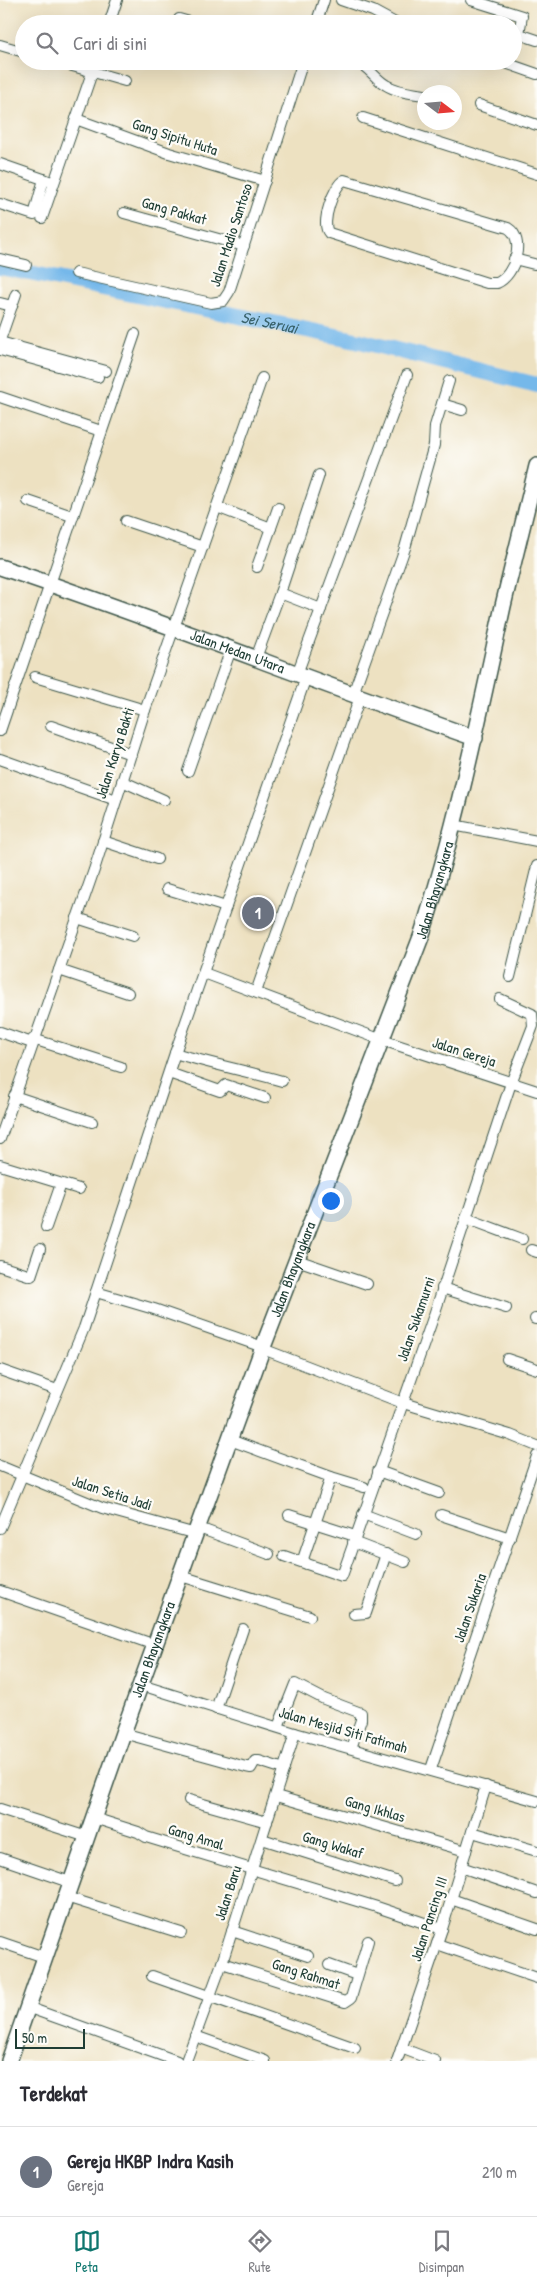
<!DOCTYPE html>
<html lang="id">
<style>
:root{--surface:#fff;--page:#f7f7f7;--text:#2b2b33;--muted:#7c7c81;--line:#e1e1e2;--accent:#0f766e}
body{margin:0;font-family:"Patrick Hand",sans-serif;background:var(--page);color:var(--text)}
.compass{position:absolute;left:417px;top:85px;width:45px;height:45px;border-radius:50%;background:var(--surface);box-shadow:0 5px 20px #0002;rotate:106deg}
.scale{position:absolute;left:15px;bottom:12px;width:70px;box-sizing:border-box;padding-left:5px;border:2px solid #1f3d34;border-top:0;font-size:14px;line-height:18px;white-space:nowrap;color:#1f3d34;-webkit-text-stroke:4px #fdfcf7;paint-order:stroke}
.you{position:absolute;left:330px;top:1200px;width:18px;height:18px;margin:-12px;border:4px solid #fff;border-radius:50%;background:#1a73e8;box-shadow:0 0 0 8px #1a73e833}
.badge{display:grid;place-items:center;width:32px;height:32px;border-radius:50%;background:var(--accent);color:#fff;font-size:16px;font-weight:700}
.pin{position:absolute;translate:-50% -50%;border:2px solid #fff;box-shadow:0 1px 5px #0006}
.list{margin:0;padding:0;list-style:none}
h2{display:flex;justify-content:space-between;align-items:center;height:65px;margin:0;padding:0 20px;font-size:21px}
h2 small{font-size:16px;font-weight:400;color:var(--muted)}
.list li{display:grid;grid-template-columns:32px 1fr auto;gap:15px;align-items:center;box-sizing:border-box;height:90px;padding:0 20px;border-top:1px solid var(--line)}
.list b{display:block;font-size:19px;white-space:nowrap}
.list p{margin:0;font-size:16px;white-space:nowrap;color:var(--muted)}
.list em{font-size:16px;font-style:normal;color:var(--muted)}
.icon{flex:none;width:28px;height:28px;fill:none;stroke:currentColor;stroke-width:2;stroke-linecap:round;stroke-linejoin:round}
.map{position:relative;flex:none;width:537px;height:2061px;overflow:hidden}
.search{position:absolute;background:var(--surface);box-shadow:0 5px 20px #0002;left:15px;right:15px;top:15px;height:55px;display:flex;align-items:center;gap:12px;box-sizing:border-box;padding:0 18px;border-radius:28px;color:var(--muted);font-size:19px}
.sheet{height:155px;background:var(--surface)}
nav{display:flex;justify-content:space-around;align-items:center;box-sizing:border-box;height:70px;border-top:1px solid var(--line);background:var(--surface);font-size:14px;color:var(--muted)}
nav a{display:grid;justify-items:center;gap:2px}
nav .on{color:var(--accent)}
.map>svg:first-child{display:block}
.lines{fill:none;stroke-linecap:round;stroke-linejoin:round}
.river{stroke:#74b8ea;stroke-width:16}
.street-casing{stroke:#3e5649;stroke-width:12}
.secondary-casing{stroke:#3e5649;stroke-width:18}
.street{stroke:#fff;stroke-width:10}
.secondary{stroke:#fff;stroke-width:15}
.labels{text-anchor:middle;stroke-width:4.5;stroke-linejoin:round;paint-order:stroke}
.street-label{font-size:15px;fill:#1f3d34;stroke:#fdfcf7}
.water-label{font-size:16px;font-style:italic;fill:#39626b;stroke:#fdfcf7}
</style>
<div class="map">
<svg width="537" height="2061" viewBox="0 0 537 2061">
<rect width="100%" height="100%" fill="#fdfcf7"/>
<filter id="ink" filterUnits="userSpaceOnUse"><feTurbulence type="fractalNoise" baseFrequency=".02" numOctaves="2"/><feDisplacementMap in="SourceGraphic" scale="10" xChannelSelector="R" yChannelSelector="G"/><feConvolveMatrix kernelMatrix="1 2 1 2 8 2 1 2 1" color-interpolation-filters="sRGB"/></filter>
<filter id="wash" filterUnits="userSpaceOnUse"><feTurbulence type="fractalNoise" baseFrequency=".0096" numOctaves="4" result="noise"/><feDisplacementMap in="SourceGraphic" scale="20" xChannelSelector="R" yChannelSelector="G"/><feGaussianBlur stdDeviation="1.12" result="paint"/><feColorMatrix in="noise" values="0 0 0 0 0 0 0 0 0 0 0 0 0 0 0 0 0 1.4 0 .05"/><feComposite in="paint" operator="in"/></filter>
<g filter="url(#wash)">
<rect width="100%" height="100%" fill="#ede1c1"/>
<g class="lines">
<!-- river -->
<path class="river" id="s1" d="M0,267L356,340L537,385"/>
</g>
</g>
<g filter="url(#ink)">
<g class="lines">
<defs>
<g id="street">
<path d="M341,0L373,11L397,24"/>
<path d="M471,0L522,16L519,34L537,40"/>
<path d="M179,19L197,24"/>
<path d="M109,24L117,0"/>
<path d="M316,24L324,0"/>
<path d="M0,45L24,52"/>
<path d="M55,61L125,81"/>
<path d="M355,61C369,66 374,78 386,85C397,92 412,93 424,95"/>
<path d="M500,61L537,74"/>
<path d="M479,105L537,125"/>
<path d="M363,118L537,174"/>
<path d="M76,119L169,153L265,181"/>
<path d="M0,164L49,181"/>
<path d="M344,180L508,228C526,239 515,275 497,283H487L329,233C320,224 334,185 344,180Z"/>
<path d="M0,204L34,215L44,179"/>
<path d="M124,213L244,246"/>
<path d="M42,218L96,61"/>
<path d="M0,259L26,265"/>
<path d="M514,259L534,264"/>
<path d="M76,273L211,303L223,301L229,292L303,61"/>
<path d="M0,303L12,306"/>
<path d="M0,340L16,294"/>
<path d="M0,342L106,371"/>
<path d="M0,350L98,377"/>
<path d="M0,397L101,431"/>
<path d="M442,404L462,410"/>
<path d="M28,501L72,516"/>
<path d="M217,507L271,528"/>
<path d="M126,521L203,547"/>
<path d="M257,567L278,508"/>
<path d="M280,593L321,609"/>
<path d="M256,658L280,593L319,475"/>
<path d="M297,674L407,375"/>
<path d="M35,677L145,710"/>
<path d="M353,694L405,548L434,445L435,426L449,381"/>
<path d="M51,726L131,754"/>
<path d="M0,731L135,334"/>
<path d="M0,759L116,800"/>
<path d="M188,771L231,649"/>
<path d="M122,781L164,800"/>
<path d="M453,825L537,841"/>
<path d="M103,841L157,859"/>
<path d="M167,889L226,907"/>
<path d="M77,918L133,936"/>
<path d="M59,970L128,993"/>
<path d="M204,973L382,1040L537,1091"/>
<path d="M510,977L537,866"/>
<path d="M256,992L360,697"/>
<path d="M0,1032L32,1043"/>
<path d="M33,1039L121,1067"/>
<path d="M175,1053C211,1064 246,1071 282,1081"/>
<path d="M169,1073L220,1091L226,1085L265,1098"/>
<path d="M14,1096L92,1122"/>
<path d="M0,1139L94,870L145,710L262,378"/>
<path d="M0,1165L79,1189"/>
<path d="M466,1218L522,1239"/>
<path d="M46,1227L61,1184"/>
<path d="M531,1250L537,1252"/>
<path d="M297,1260L367,1284"/>
<path d="M0,1266L31,1276L40,1249"/>
<path d="M442,1288L506,1308"/>
<path d="M96,1292L154,1309L263,1347"/>
<path d="M535,1319H537"/>
<path d="M263,1349L403,1403L510,1435L537,1446"/>
<path d="M507,1359L537,1369"/>
<path d="M0,1370L57,1390"/>
<path d="M230,1440L331,1477L364,1487"/>
<path d="M0,1466L102,1508L196,1534"/>
<path d="M378,1471L439,1493"/>
<path d="M331,1477L303,1559L307,1564L342,1576L434,1315L511,1083L533,1026L532,1014L500,999"/>
<path d="M363,1514L416,1534"/>
<path d="M289,1515L355,1536"/>
<path d="M441,1515L510,1538"/>
<path d="M0,1528L84,1328L175,1053L306,677"/>
<path d="M199,1528L269,1554"/>
<path d="M353,1542L405,1562"/>
<path d="M284,1556L307,1564"/>
<path d="M181,1576L310,1616"/>
<path d="M0,1591L155,1645"/>
<path d="M354,1614L366,1613L386,1554"/>
<path d="M141,1685L295,1733L537,1801"/>
<path d="M216,1709L243,1629"/>
<path d="M278,1727L295,1684L324,1699L361,1713V1720L351,1748"/>
<path d="M123,1733L246,1767L251,1768L255,1761H259L284,1769"/>
<path d="M431,1769L537,1456"/>
<path d="M276,1796L466,1851"/>
<path d="M189,1800L267,1822"/>
<path d="M0,1809L87,1837"/>
<path d="M94,1818L138,1832L146,1837L377,1907L442,1929"/>
<path d="M472,1832L537,1851"/>
<path d="M262,1839L395,1881"/>
<path d="M0,1858L70,1882"/>
<path d="M461,1867L537,1893"/>
<path d="M66,1897L181,1933"/>
<path d="M451,1899L537,1929"/>
<path d="M232,1931L308,1956"/>
<path d="M0,1942L44,1957"/>
<path d="M437,1944L537,1978"/>
<path d="M222,1963L345,2002L351,1998L368,1941"/>
<path d="M329,1965L357,1975"/>
<path d="M152,1976L355,2048"/>
<path d="M27,2007L177,2061"/>
<path d="M195,2036L265,2061"/>
<path d="M401,2048L435,2061"/>
<path d="M186,2061L222,1963L295,1733"/>
<path d="M397,2061L442,1929L486,1786"/>
</g>
<g id="secondary">
<path id="s2" d="M0,567C160,620 316,683 475,738"/>
<path id="s3" d="M9,2061L123,1733L263,1347L421,937C456,828 479,717 503,606C514,559 526,512 537,466"/>
</g>
</defs>
<!-- street casing -->
<use href="#street" class="street-casing"/>
<!-- secondary casing -->
<use href="#secondary" class="secondary-casing"/>
<!-- street -->
<use href="#street" class="street"/>
<!-- secondary -->
<use href="#secondary" class="secondary"/>
</g>
</g>
<g class="labels">
<!-- street labels -->
<g class="street-label">
<text transform="translate(175 137) rotate(18)" y="5">Gang Sipitu Huta</text>
<text transform="translate(174 211) rotate(16)" y="5">Gang Pakkat</text>
<text transform="translate(231 235) rotate(-72)" y="5">Jalan Madio Santoso</text>
<text dy="5" stroke="none"><textPath href="#s2" startOffset="252">Jalan Medan Utara</textPath></text>
<text transform="translate(115 753) rotate(-72)" y="5">Jalan Karya Bakti</text>
<text dy="5" stroke="none"><textPath href="#s3" startOffset="1246">Jalan Bhayangkara</textPath></text>
<text transform="translate(464 1052) rotate(18)" y="5">Jalan Gereja</text>
<text dy="5" stroke="none"><textPath href="#s3" startOffset="841">Jalan Bhayangkara</textPath></text>
<text transform="translate(416 1319) rotate(-71)" y="5">Jalan Sukamurni</text>
<text transform="translate(112 1493) rotate(18)" y="5">Jalan Setia Jadi</text>
<text transform="translate(470 1608) rotate(-71)" y="5">Jalan Sukaria</text>
<text dy="5" stroke="none"><textPath href="#s3" startOffset="436">Jalan Bhayangkara</textPath></text>
<text transform="translate(343 1730) rotate(16)" y="5">Jalan Mesjid Siti Fatimah</text>
<text transform="translate(375 1809) rotate(16)" y="5">Gang Ikhlas</text>
<text transform="translate(196 1837) rotate(17)" y="5">Gang Amal</text>
<text transform="translate(333 1845) rotate(17)" y="5">Gang Wakaf</text>
<text transform="translate(228 1893) rotate(-72)" y="5">Jalan Baru</text>
<text transform="translate(429 1919) rotate(-72)" y="5">Jalan Pancing III</text>
<text transform="translate(306 1974) rotate(18)" y="5">Gang Rahmat</text>
</g>
<!-- water labels -->
<g class="water-label">
<text dy="6" stroke="none"><textPath href="#s1" startOffset="275">Sei Seruai</textPath></text>
</g>
</g>
</svg>
<svg class="compass" viewBox="-18 -18 36 36"><path d="M0-13l5 13h-10z" fill="#e53935"/><path d="M0 13l5-13h-10z" fill="#7c7c81"/></svg>
<div class="scale">50 m</div>
<div class="you"></div>
<div class="pin badge" style="left:258px;top:913px;background:#6b7280">1</div>
<div class="search"><svg class="icon" aria-label="search" viewBox="0 0 24 24"><circle cx="10" cy="10" r="6"/><path d="M15 15l6 6"/></svg>Cari di sini</div>
</div>
<section class="sheet">
<h2>Terdekat<small></small></h2>
<ul class="list">
<li><span class="badge" style="background:#6b7280">1</span><div><b>Gereja HKBP Indra Kasih</b><p>Gereja</p></div><em>210 m</em></li>
</ul>
</section>
<nav>
<a class="on"><svg class="icon" aria-label="map" viewBox="0 0 24 24"><path d="M3 6l6-2 6 2 6-2v14l-6 2-6-2-6 2zM9 4v14M15 6v14"/></svg>Peta</a>
<a><svg class="icon" aria-label="directions" viewBox="0 0 24 24"><path d="M12 3l9 9-9 9-9-9zM9 14v-3h6M13 9l2 2-2 2"/></svg>Rute</a>
<a><svg class="icon" aria-label="saved" viewBox="0 0 24 24"><path d="M7 4h10v16l-5-4-5 4z"/></svg>Disimpan</a>
</nav>
